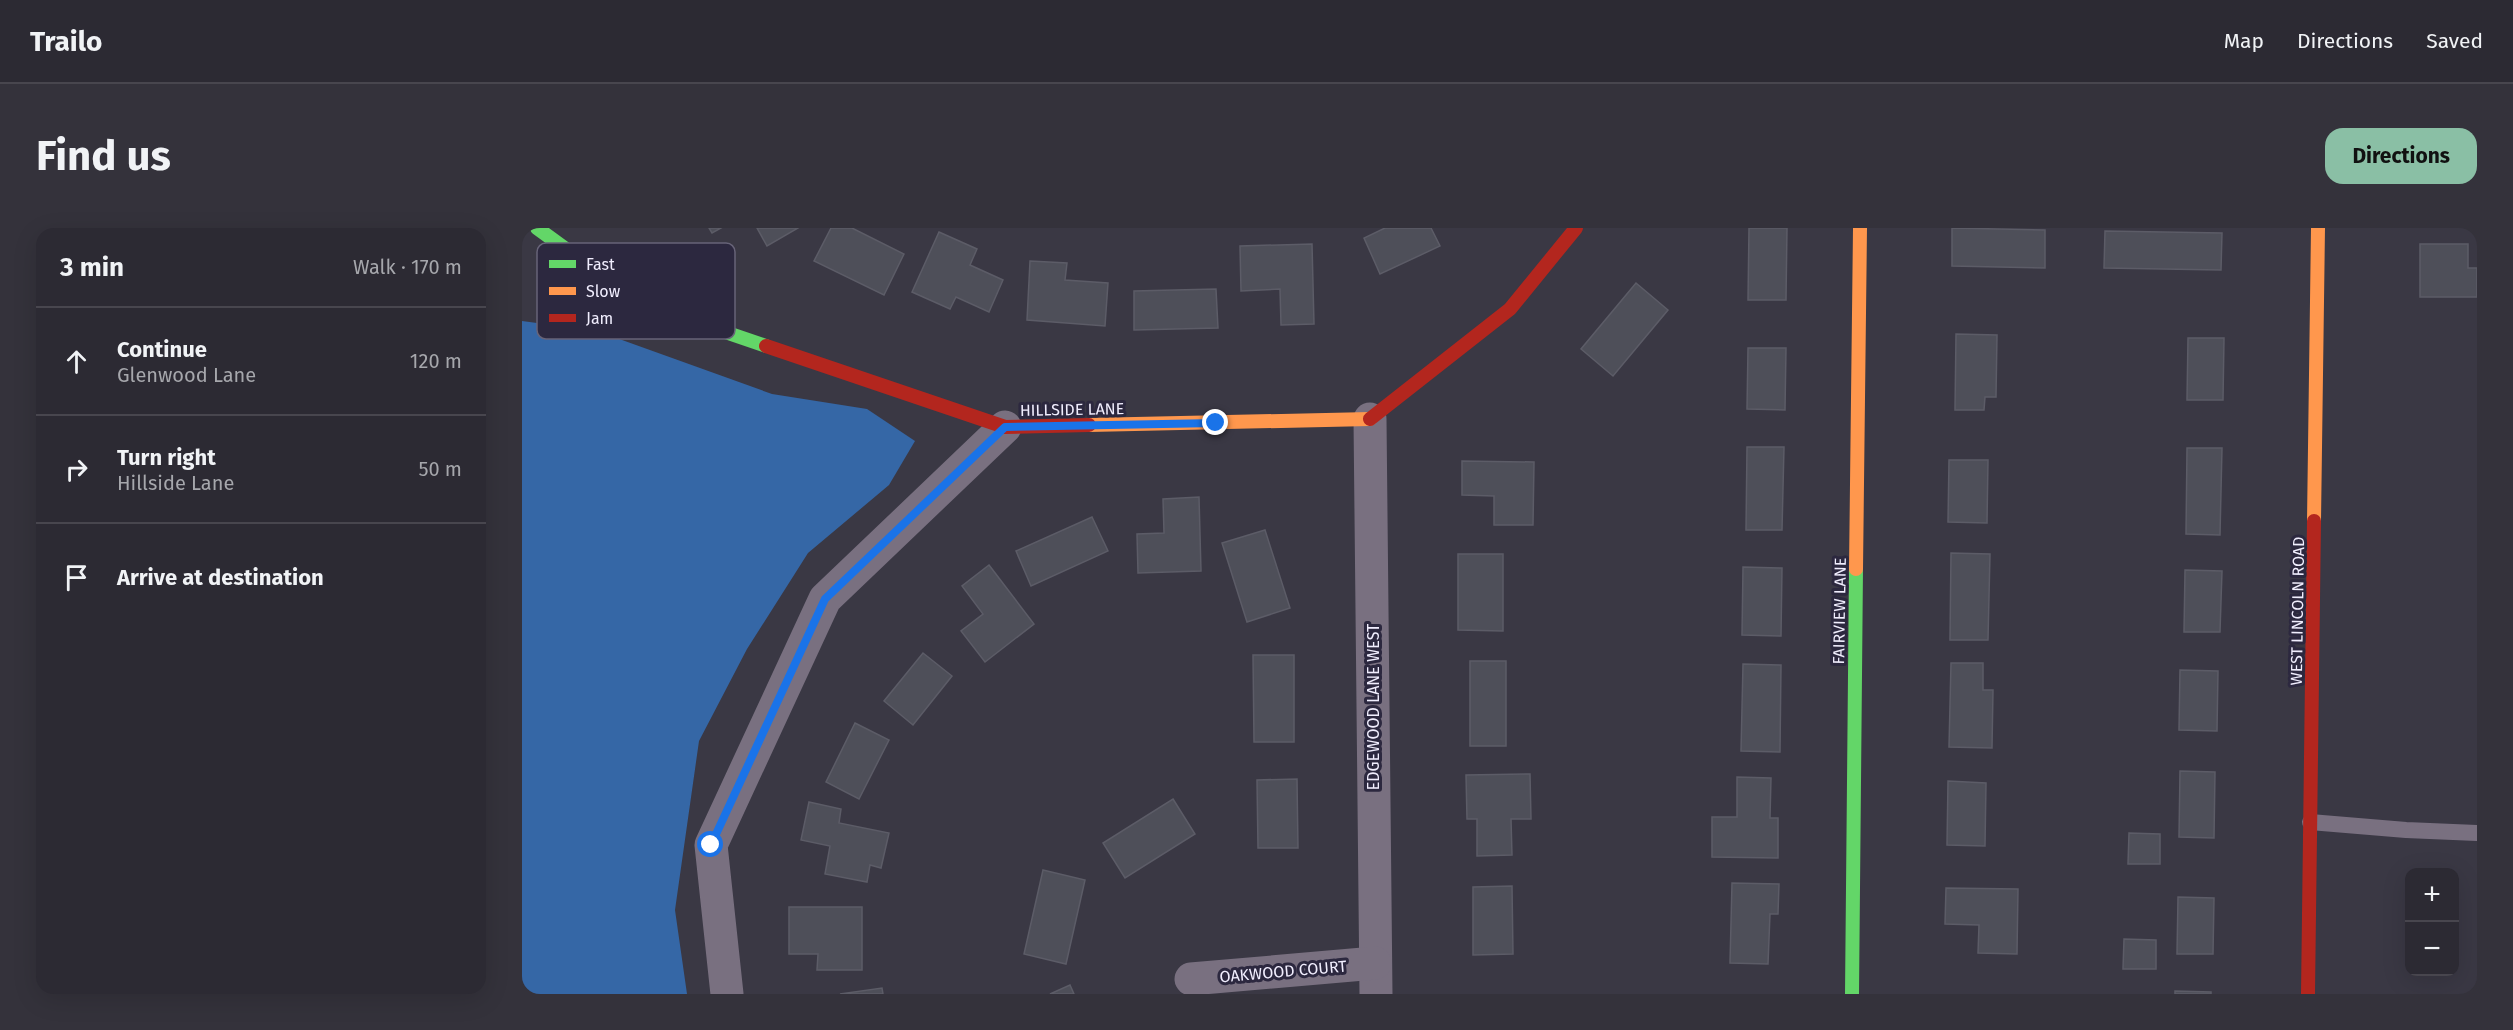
<!DOCTYPE html>
<meta charset="utf-8">
<style>
:root{--surface:#2c2a33;--page:#34323b;--text:#f1f3f6;--muted:#a6a7ac;--line:#48464e;--accent:#8abfa5}
body{margin:0;font-family:"Fira Sans",sans-serif;background:var(--page);color:var(--text)}
.controls{position:absolute;right:18px;bottom:18px;display:grid;overflow:hidden;border-radius:12px;box-shadow:0 6px 24px #0002}
.controls button{width:54px;height:54px;display:grid;place-items:center;padding:0;border:0;border-bottom:2px solid var(--line);background:var(--surface);color:var(--text);font:30px sans-serif}
.stop{position:absolute;width:18px;height:18px;margin:-14px;border:4px solid #1a73e8;border-radius:50%;background:#fff}
.stop.end{background:#1a73e8;border-color:#fff;box-shadow:0 2px 6px #0008}
.list{margin:0;padding:0;list-style:none}
h2{display:flex;justify-content:space-between;align-items:center;height:78px;margin:0;padding:0 24px;font-size:26px}
h2 small{font-size:20px;font-weight:400;color:var(--muted)}
.list li{display:grid;grid-template-columns:39px 1fr auto;gap:18px;align-items:center;box-sizing:border-box;height:108px;padding:0 24px;border-top:2px solid var(--line)}
.list b{display:block;font-size:22px;white-space:nowrap}
.list p{margin:0;font-size:20px;white-space:nowrap;color:var(--muted)}
.list em{font-size:20px;font-style:normal;color:var(--muted)}
.icon{flex:none;width:33px;height:33px;fill:none;stroke:currentColor;stroke-width:2;stroke-linecap:round;stroke-linejoin:round}
.map{position:relative;flex:none;width:1955px;height:766px;overflow:hidden;border-radius:18px}
header{display:flex;align-items:center;gap:36px;box-sizing:border-box;height:84px;padding:0 30px;background:var(--surface);border-bottom:2px solid var(--line)}
header strong{font-size:28px}
nav{display:flex;gap:33px;margin-inline-start:auto;font-size:21px}
.intro{display:flex;align-items:center;justify-content:space-between;box-sizing:border-box;height:144px;padding:0 36px}
h1{margin:0;font-size:42px}
.button{padding:15px 27px;border-radius:18px;background:var(--accent);color:#111;font-size:21px;font-weight:700}
main{display:flex;gap:36px;padding:0 36px}
aside{flex:1;background:var(--surface);border-radius:18px;box-shadow:0 6px 24px #0002}
.map>svg:first-child{display:block}
.water{fill:#3567a6}
.building{fill:#4e4f59;stroke:#5c5c67;stroke-width:1.5}
.lines{fill:none;stroke-linecap:round;stroke-linejoin:round}
.lane{stroke:#797080;stroke-width:16}
.street{stroke:#797080;stroke-width:33}
.fast{stroke:#63d668;stroke-width:14}
.slow{stroke:#ff974d;stroke-width:14}
.jam{stroke:#b3261e;stroke-width:14}
.route{stroke:#1a73e8;stroke-width:8}
.labels{text-anchor:middle;stroke-width:6;stroke-linejoin:round;paint-order:stroke}
.street-label{font-size:16px;fill:#f1eefe;stroke:#2c283f}
.key{fill:#2c283f;stroke:#676378;stroke-width:1.5}
.key-label{font-size:16px;fill:#f1eefe}
</style>
<header>
<strong>Trailo</strong>
<nav><a>Map</a><a>Directions</a><a>Saved</a></nav>
</header>
<div class="intro"><h1>Find us</h1><a class="button">Directions</a></div>
<main>
<aside>
<h2>3 min<small>Walk · 170 m</small></h2>
<ul class="list">
<li><svg class="icon" aria-label="ahead" viewBox="0 0 24 24"><path d="M12 20V5M6 11l6-6 6 6"/></svg><div><b>Continue</b><p>Glenwood Lane</p></div><em>120 m</em></li>
<li><svg class="icon" aria-label="right" viewBox="0 0 24 24"><path d="M7 20v-9h11M14 6l5 5-5 5"/></svg><div><b>Turn right</b><p>Hillside Lane</p></div><em>50 m</em></li>
<li><svg class="icon" aria-label="arrive" viewBox="0 0 24 24"><path d="M6 21V4h12l-3 4 3 4H6"/></svg><div><b>Arrive at destination</b></div></li>
</ul>
</aside>
<div class="map">
<svg width="1955" height="766" viewBox="0 0 1955 766">
<rect width="100%" height="100%" fill="#3a3844"/>
<!-- water -->
<path class="water" d="M0,93L75,103L250,166L345,181L393,213L367,257L286,325L225,421L177,513L153,682L165,766H0Z"/>
<!-- building -->
<g class="building">
<path d="M187,0H199L190,5Z"/>
<path d="M235,0H276L245,18Z"/>
<path d="M309,0H330L382,26L362,67L292,33Z"/>
<path d="M863,0H909L918,18L858,46L842,10Z"/>
<path d="M1227,0H1265L1264,72H1226Z"/>
<path d="M1430,0L1523,2V40L1430,38Z"/>
<path d="M1583,3L1700,5L1699,42L1582,40Z"/>
<path d="M417,4L455,21L448,37L481,52L467,84L434,69L428,81L390,64Z"/>
<path d="M790,16L792,96L759,97L758,61L719,63L718,18Z"/>
<path d="M1898,16H1946V40H1955V69H1898Z"/>
<path d="M508,33L545,35L543,52L586,55L583,98L505,92Z"/>
<path d="M1114,55L1146,82L1091,148L1059,121Z"/>
<path d="M694,61L696,100L612,102V63Z"/>
<path d="M1434,106L1475,107L1474,169H1463L1462,182H1433Z"/>
<path d="M1666,110H1702L1701,172H1665Z"/>
<path d="M1226,120H1264L1263,182L1225,181Z"/>
<path d="M1225,219H1262L1260,302H1224Z"/>
<path d="M1665,220H1700L1698,307L1664,306Z"/>
<path d="M1427,232H1466L1465,295L1426,294Z"/>
<path d="M940,233L1012,234L1011,297H972V268L940,267Z"/>
<path d="M677,269L679,343L616,345L615,306L642,305L641,271Z"/>
<path d="M570,289L586,323L509,358L494,323Z"/>
<path d="M743,302L768,380L725,394L700,315Z"/>
<path d="M1429,325L1468,326L1466,412H1428Z"/>
<path d="M936,326H981V403L936,402Z"/>
<path d="M467,337L512,396L463,434L439,403L461,386L440,358Z"/>
<path d="M1221,339L1260,340L1259,408L1220,407Z"/>
<path d="M1663,342L1700,343L1698,404H1662Z"/>
<path d="M401,425L430,448L391,497L362,473Z"/>
<path d="M731,427H772V514H732Z"/>
<rect x="948" y="433" width="36" height="85"/>
<path d="M1429,435H1461V462H1471L1470,520L1427,519Z"/>
<path d="M1221,436L1259,437L1258,524L1219,523Z"/>
<path d="M1658,442L1696,443L1695,503L1657,502Z"/>
<path d="M333,495L367,512L337,571L304,554Z"/>
<path d="M1658,543L1693,544L1692,610L1657,609Z"/>
<path d="M1008,546L1009,591H989L990,627L955,628V591H945L944,547Z"/>
<path d="M1215,549L1249,550L1248,590H1256V630L1190,629V589H1215Z"/>
<path d="M775,551L776,620H736L735,552Z"/>
<path d="M1426,553L1464,555L1463,618L1425,617Z"/>
<path d="M651,571L673,606L603,650L581,615Z"/>
<path d="M287,574L319,581L317,595L367,605L359,640L348,637L345,654L303,646L308,618L279,612Z"/>
<path d="M1607,605L1638,606V636H1606Z"/>
<path d="M521,642L563,652L544,736L502,726Z"/>
<path d="M1210,655L1257,656L1256,686H1248L1246,736L1208,735Z"/>
<path d="M990,658L991,726L951,727V659Z"/>
<path d="M1424,660L1496,661L1495,726L1456,725L1457,697L1423,696Z"/>
<path d="M1656,669L1692,670L1691,726H1655Z"/>
<path d="M267,679H340V742H295L296,726H267Z"/>
<path d="M1602,711L1634,712V741H1601Z"/>
<path d="M548,757L552,766H528Z"/>
<path d="M360,760L361,766H318Z"/>
<path d="M1653,763L1689,764V766H1653Z"/>
</g>
<g class="lines">
<!-- lane -->
<path class="lane" d="M1788,594L1884,602L1955,605"/>
<!-- street -->
<g class="street">
<path d="M848,191L854,766"/>
<path d="M669,751L853,735"/>
<path d="M205,766L189,617L303,371L483,199"/>
</g>
<!-- fast -->
<g class="fast">
<path d="M15,0L118,75L244,118"/>
<path d="M1330,766L1334,341"/>
</g>
<!-- slow -->
<g class="slow">
<path d="M567,197L848,191"/>
<path d="M1792,293L1796,0"/>
<path d="M1334,341L1338,0"/>
</g>
<!-- jam -->
<g class="jam">
<path d="M244,118L483,199L567,197"/>
<path d="M848,191L988,81L1054,0"/>
<path d="M1786,766L1792,293"/>
</g>
</g>
<g class="lines">
<!-- route -->
<path class="route" d="M189,617L303,371L483,199L694,195"/>
</g>
<g class="labels">
<!-- street labels -->
<g class="street-label">
<text transform="translate(550 181) rotate(-1)" y="6">HILLSIDE LANE</text>
<text transform="translate(1317 383) rotate(-89)" y="6">FAIRVIEW LANE</text>
<text transform="translate(1775 383) rotate(-89)" y="6">WEST LINCOLN ROAD</text>
<text transform="translate(851 479) rotate(-90)" y="6">EDGEWOOD LANE WEST</text>
<text transform="translate(761 743) rotate(-5)" y="6">OAKWOOD COURT</text>
</g>
</g>
<!-- legend -->
<rect x="15" y="15" width="198" height="96" rx="9" class="key"/>
<rect x="27" y="32" width="27" height="8" fill="#63d668"/>
<rect x="27" y="59" width="27" height="8" fill="#ff974d"/>
<rect x="27" y="86" width="27" height="8" fill="#b3261e"/>
<g class="key-label">
<text x="64" y="42">Fast</text>
<text x="64" y="69">Slow</text>
<text x="64" y="96">Jam</text>
</g>
</svg>
<div class="controls">
<button>+</button>
<button>−</button>
</div>
<div class="stop" style="left:189px;top:617px"></div>
<div class="stop end" style="left:694px;top:195px"></div>
</div>
</main>
